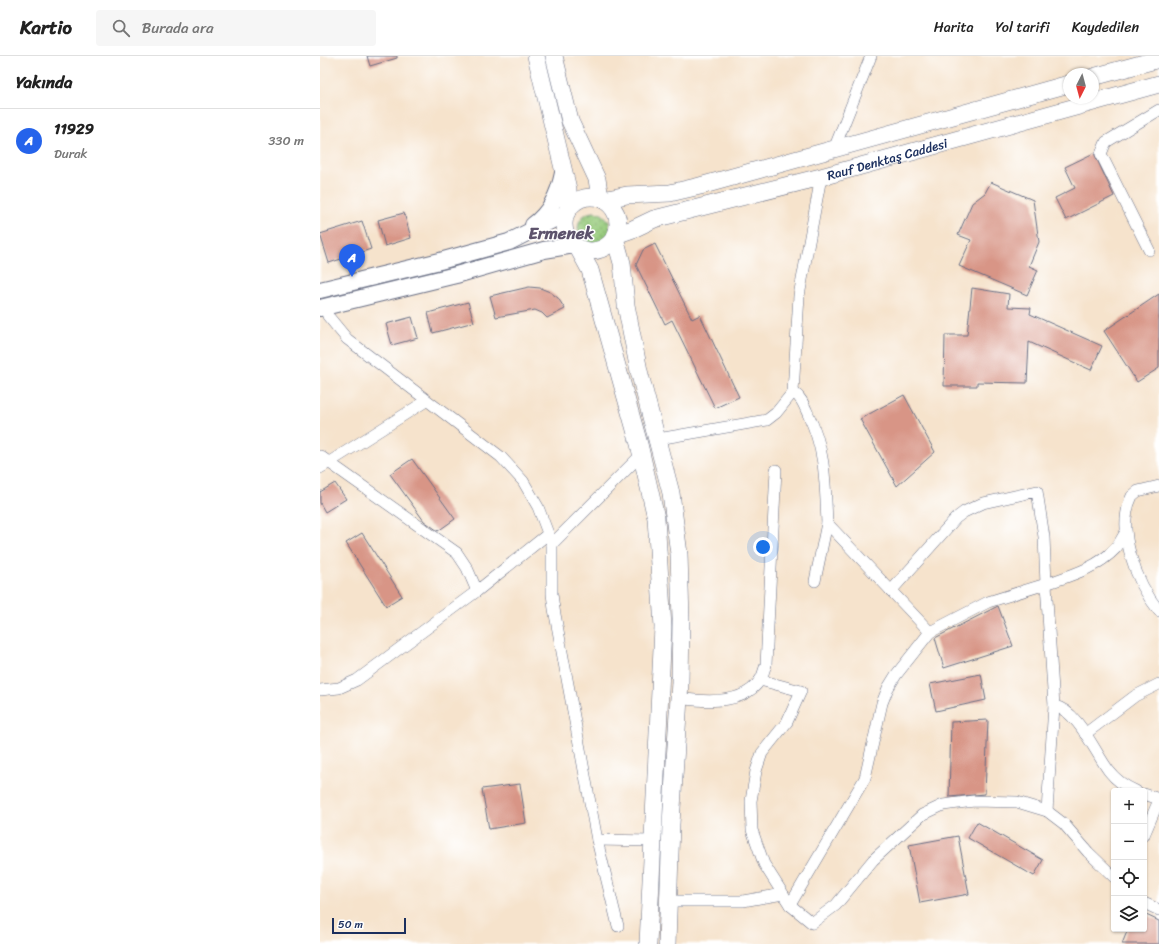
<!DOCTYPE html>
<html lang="tr">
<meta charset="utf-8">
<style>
:root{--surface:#fff;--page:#f6f6f6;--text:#222;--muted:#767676;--line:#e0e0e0;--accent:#2563eb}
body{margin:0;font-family:Sriracha,sans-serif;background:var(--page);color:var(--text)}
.controls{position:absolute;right:12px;bottom:12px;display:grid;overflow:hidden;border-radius:4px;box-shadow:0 1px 3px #0004}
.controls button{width:36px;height:36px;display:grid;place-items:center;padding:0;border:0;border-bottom:1px solid var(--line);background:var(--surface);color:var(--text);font:20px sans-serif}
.compass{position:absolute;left:743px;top:12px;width:36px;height:36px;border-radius:50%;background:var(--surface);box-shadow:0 1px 3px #0004;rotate:186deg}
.scale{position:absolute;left:12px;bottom:10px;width:74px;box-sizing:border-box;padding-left:4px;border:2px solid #1b2f5e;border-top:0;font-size:11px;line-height:14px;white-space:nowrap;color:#1b2f5e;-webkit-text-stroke:3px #fff;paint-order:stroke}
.you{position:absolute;left:443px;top:491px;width:14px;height:14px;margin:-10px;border:3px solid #fff;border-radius:50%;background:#1a73e8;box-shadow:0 0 0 6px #1a73e833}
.badge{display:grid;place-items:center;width:26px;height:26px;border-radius:50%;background:var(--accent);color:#fff;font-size:13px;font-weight:700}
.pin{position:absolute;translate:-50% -33px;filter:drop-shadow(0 1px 2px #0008)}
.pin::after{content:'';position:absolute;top:21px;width:14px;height:12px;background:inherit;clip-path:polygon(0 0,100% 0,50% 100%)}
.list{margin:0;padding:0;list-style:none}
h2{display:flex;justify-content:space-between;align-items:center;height:52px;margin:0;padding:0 16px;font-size:17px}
h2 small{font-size:13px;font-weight:400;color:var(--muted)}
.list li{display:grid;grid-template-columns:26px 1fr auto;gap:12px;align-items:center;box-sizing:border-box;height:64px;padding:0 16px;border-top:1px solid var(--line)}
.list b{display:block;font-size:15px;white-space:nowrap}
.list p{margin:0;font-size:13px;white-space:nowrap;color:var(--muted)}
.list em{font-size:13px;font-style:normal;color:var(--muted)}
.icon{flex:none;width:22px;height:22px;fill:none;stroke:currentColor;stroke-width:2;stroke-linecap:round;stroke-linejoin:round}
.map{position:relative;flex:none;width:839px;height:888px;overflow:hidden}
header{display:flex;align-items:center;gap:24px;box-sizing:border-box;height:56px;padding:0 20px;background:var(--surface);border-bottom:1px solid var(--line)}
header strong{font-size:19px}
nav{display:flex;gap:22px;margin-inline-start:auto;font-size:14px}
.search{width:280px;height:36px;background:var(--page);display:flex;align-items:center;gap:10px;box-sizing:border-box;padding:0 14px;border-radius:4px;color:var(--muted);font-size:15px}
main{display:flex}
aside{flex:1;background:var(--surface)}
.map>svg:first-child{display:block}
.grass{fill:url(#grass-dots);stroke:#587c6c}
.building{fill:#d89586}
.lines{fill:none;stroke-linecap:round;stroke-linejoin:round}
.street-casing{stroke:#686e84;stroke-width:12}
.secondary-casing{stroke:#686e84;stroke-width:18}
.primary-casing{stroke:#686e84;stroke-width:18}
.street{stroke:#fff;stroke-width:11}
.secondary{stroke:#fff;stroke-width:16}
.primary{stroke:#fff;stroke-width:17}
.labels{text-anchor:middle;stroke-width:3;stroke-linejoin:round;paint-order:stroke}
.street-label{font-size:13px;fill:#1b2f5e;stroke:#fff}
.district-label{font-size:17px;font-weight:bold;fill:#5d536c;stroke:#fff}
</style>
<header>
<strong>Kartio</strong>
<div class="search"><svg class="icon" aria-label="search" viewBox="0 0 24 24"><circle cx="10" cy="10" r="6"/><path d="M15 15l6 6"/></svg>Burada ara</div>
<nav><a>Harita</a><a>Yol tarifi</a><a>Kaydedilen</a></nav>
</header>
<main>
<aside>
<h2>Yakında<small></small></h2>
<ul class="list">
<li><span class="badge">A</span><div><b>11929</b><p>Durak</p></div><em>330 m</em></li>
</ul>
</aside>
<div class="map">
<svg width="839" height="888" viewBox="0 0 839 888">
<defs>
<pattern id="grass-dots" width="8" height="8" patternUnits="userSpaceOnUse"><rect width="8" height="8" fill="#96ca7a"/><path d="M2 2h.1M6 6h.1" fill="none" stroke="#7aa467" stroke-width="1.8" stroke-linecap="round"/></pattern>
</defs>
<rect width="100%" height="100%" fill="#fff"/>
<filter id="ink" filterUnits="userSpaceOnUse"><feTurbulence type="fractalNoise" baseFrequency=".025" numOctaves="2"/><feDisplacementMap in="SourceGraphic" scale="8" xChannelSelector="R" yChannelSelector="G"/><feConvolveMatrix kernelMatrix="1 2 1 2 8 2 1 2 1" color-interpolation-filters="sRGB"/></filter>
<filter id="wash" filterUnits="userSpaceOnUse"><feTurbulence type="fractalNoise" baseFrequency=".012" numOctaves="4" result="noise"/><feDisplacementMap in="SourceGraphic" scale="16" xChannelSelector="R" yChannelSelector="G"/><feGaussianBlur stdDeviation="0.9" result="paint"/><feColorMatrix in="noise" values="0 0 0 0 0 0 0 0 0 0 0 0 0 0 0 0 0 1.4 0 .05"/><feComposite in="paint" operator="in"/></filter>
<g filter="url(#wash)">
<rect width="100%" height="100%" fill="#f6e3cc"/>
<!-- grass -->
<circle class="grass" cx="274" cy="172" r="16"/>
<g id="blocks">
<!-- building -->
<g class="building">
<path d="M47,0H77V2L50,10Z"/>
<path d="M774,97L794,140L746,164L735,142L755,132L745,111Z"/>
<path d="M671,126L713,144L719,186L709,210L718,214L707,239L639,210L651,184L638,179L652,147L665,137Z"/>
<path d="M84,157L91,182L65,190L58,164Z"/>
<path d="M42,165L51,193L9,207L0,178Z"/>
<path d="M335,188L372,263L380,259L419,341L395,352L352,264L345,268L316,209L323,194Z"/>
<path d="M209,231L220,232L230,236L238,242L245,253L227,262L222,257L215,254L176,261L170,240Z"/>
<path d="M652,232L689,238L688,251L711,252L710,258L782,290L771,314L709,286L707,327L657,326V330H624L625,279H647Z"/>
<path d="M839,238V312L817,326L784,275Z"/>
<path d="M148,246L154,266L113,277L108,257Z"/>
<path d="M92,261L98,282L72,289L66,268Z"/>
<path d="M584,339L615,396L577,430L540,363Z"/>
<path d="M92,403L135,463L118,475L104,465L70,418Z"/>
<path d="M15,427L26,443L5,456L0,447V436Z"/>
<path d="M42,477L82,540L66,550L26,487Z"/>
<path d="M678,550L693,590L624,612L615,582Z"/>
<path d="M661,618L666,644L616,655L610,628Z"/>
<path d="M668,664L665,738L629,741L631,666Z"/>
<path d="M200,728L206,767L169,773L162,733Z"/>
<path d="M657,766L723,804L714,820L648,782Z"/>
<path d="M638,780L649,838L600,847L589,789Z"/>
<path d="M824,858L839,865V888H802L808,873H824Z"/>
</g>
</g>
</g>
<g filter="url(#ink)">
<use href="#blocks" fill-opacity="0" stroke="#686e84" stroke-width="1"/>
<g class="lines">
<defs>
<g id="street">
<path d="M514,93L551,0"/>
<path d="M829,194L781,98L786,86L839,54"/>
<path d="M5,251L8,260L27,283L181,401L203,425L218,451L232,488V538L234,553L277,784L332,785"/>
<path d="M473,336C481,341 484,349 488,358C506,395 505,427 507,467L610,576L668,546L726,528L734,650L727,755"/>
<path d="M338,383L447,364L456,357L473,336L479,240L501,121"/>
<path d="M0,400L137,497L147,512L157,535"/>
<path d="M0,412L106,345"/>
<path d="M839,430L818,435L812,440C795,474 817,528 839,555"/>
<path d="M232,488L322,398"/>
<path d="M495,525L507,467"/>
<path d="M571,535L636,462L644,456L663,447L717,435L724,481L726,528C752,519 777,512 796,492C800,487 802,481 806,476"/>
<path d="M440,624L481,635L467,666L442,697L436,715L431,745L432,774L444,808L463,838L470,849L492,867L516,849L553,804L602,759L623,749L654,745L697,746L727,755L744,768L768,796L794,821"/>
<path d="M0,634L19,632L37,624L157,535L228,478"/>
<path d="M359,642C384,646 424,649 440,624C443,620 444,613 446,609L456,414"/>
<path d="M734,650C758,654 775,697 789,715C796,724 806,731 816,735"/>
<path d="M765,678L815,640L839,628"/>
<path d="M824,738L839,743"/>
<path d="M824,779L839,744"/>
<path d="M277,784L298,870"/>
<path d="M349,845H423L463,838"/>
<path d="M824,847L839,854"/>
<path d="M470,849L545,722L562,647L568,632L576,619L610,576"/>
</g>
<g id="secondary">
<path d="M213,169C230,157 239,137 243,117"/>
<path d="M0,234L120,205L189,186L246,157"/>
<path d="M0,252L136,219L224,194L254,189"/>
</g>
<g id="primary">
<path d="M216,0L248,133V154"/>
<path d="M234,0L250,65L277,123L280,142"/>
<path d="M773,21L839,3"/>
<circle cx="271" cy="168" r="27"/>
<path d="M283,144L307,139L350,137L380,130L749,28"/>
<path id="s1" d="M296,179L313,173L334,163L501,121L839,28"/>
<path d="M295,182L302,207L306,249L319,315L351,437L359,498L361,564L360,626L351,768L347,888"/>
<path d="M258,192L270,214L319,388L336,462L343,571L328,888"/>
</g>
</defs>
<!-- street casing -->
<use href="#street" class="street-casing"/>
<!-- secondary casing -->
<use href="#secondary" class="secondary-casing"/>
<!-- primary casing -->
<use href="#primary" class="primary-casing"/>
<!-- street -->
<use href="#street" class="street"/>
<!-- secondary -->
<use href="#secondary" class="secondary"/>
<!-- primary -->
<use href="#primary" class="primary"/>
</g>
</g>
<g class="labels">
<!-- street labels -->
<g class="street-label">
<text dy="5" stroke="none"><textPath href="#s1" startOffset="282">Rauf Denktaş Caddesi</textPath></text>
</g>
<!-- district labels -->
<g class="district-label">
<text x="241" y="183">Ermenek</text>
</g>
</g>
</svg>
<div class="controls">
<button>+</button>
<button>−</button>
<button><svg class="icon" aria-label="locate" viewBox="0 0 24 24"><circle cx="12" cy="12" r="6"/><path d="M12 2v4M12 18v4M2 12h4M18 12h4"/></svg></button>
<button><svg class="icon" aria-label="layers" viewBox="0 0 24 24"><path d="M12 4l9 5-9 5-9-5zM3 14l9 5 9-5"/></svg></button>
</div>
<svg class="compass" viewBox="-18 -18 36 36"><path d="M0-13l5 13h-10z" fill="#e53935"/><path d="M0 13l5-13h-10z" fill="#767676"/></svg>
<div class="scale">50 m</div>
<div class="you"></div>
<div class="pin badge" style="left:32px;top:221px">A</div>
</div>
</main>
